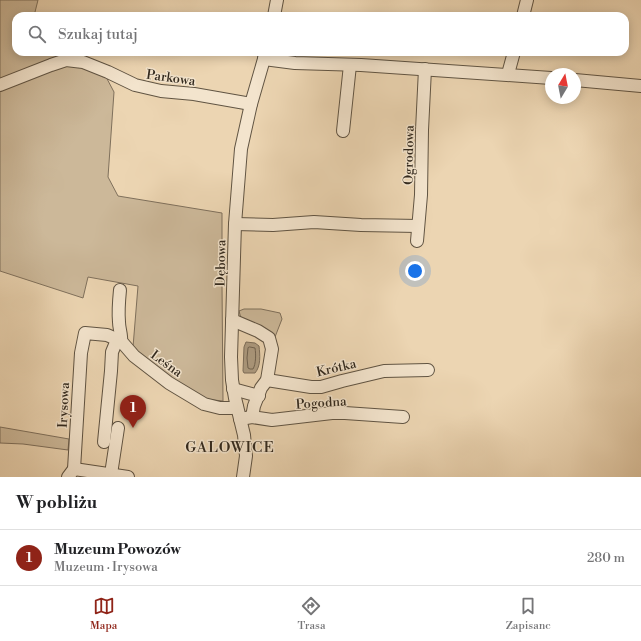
<!DOCTYPE html>
<html lang="pl">
<meta charset="utf-8">
<style>
:root{--surface:#fff;--page:#f6f6f6;--text:#202124;--muted:#757577;--line:#e0e0e0;--accent:#8f2418}
body{margin:0;font-family:"Libre Bodoni",serif;background:var(--page);color:var(--text)}
.compass{position:absolute;left:545px;top:68px;width:36px;height:36px;border-radius:50%;background:var(--surface);box-shadow:0 2px 10px #0003;rotate:10deg}
.you{position:absolute;left:415px;top:271px;width:14px;height:14px;margin:-10px;border:3px solid #fff;border-radius:50%;background:#1a73e8;box-shadow:0 0 0 6px #1a73e833}
.badge{display:grid;place-items:center;width:26px;height:26px;border-radius:50%;background:var(--accent);color:#fff;font-size:13px;font-weight:700}
.pin{position:absolute;translate:-50% -33px;filter:drop-shadow(0 1px 2px #0008)}
.pin::after{content:'';position:absolute;top:21px;width:14px;height:12px;background:inherit;clip-path:polygon(0 0,100% 0,50% 100%)}
.list{margin:0;padding:0;list-style:none}
h2{display:flex;justify-content:space-between;align-items:center;height:52px;margin:0;padding:0 16px;font-size:17px}
h2 small{font-size:13px;font-weight:400;color:var(--muted)}
.list li{display:grid;grid-template-columns:26px 1fr auto;gap:12px;align-items:center;box-sizing:border-box;height:56px;padding:0 16px;border-top:1px solid var(--line)}
.list b{display:block;font-size:15px;white-space:nowrap}
.list p{margin:0;font-size:13px;white-space:nowrap;color:var(--muted)}
.list em{font-size:13px;font-style:normal;color:var(--muted)}
.icon{flex:none;width:22px;height:22px;fill:none;stroke:currentColor;stroke-width:2;stroke-linecap:round;stroke-linejoin:round}
.map{position:relative;flex:none;width:641px;height:477px;overflow:hidden}
.search{position:absolute;background:var(--surface);box-shadow:0 2px 10px #0003;left:12px;right:12px;top:12px;height:44px;display:flex;align-items:center;gap:10px;box-sizing:border-box;padding:0 14px;border-radius:12px;color:var(--muted);font-size:15px}
.sheet{height:108px;background:var(--surface)}
nav{display:flex;justify-content:space-around;align-items:center;box-sizing:border-box;height:56px;border-top:1px solid var(--line);background:var(--surface);font-size:11px;color:var(--muted)}
nav a{display:grid;justify-items:center;gap:2px}
nav .on{color:var(--accent)}
.map>svg:first-child{display:block}
.green{fill:#ccb899;stroke:#7f705c}
.water{fill:#ad9b80;stroke:#7c6d59}
.lines{fill:none;stroke-linecap:round;stroke-linejoin:round}
.shore{stroke:#70624f;stroke-width:1}
.minor-casing{stroke:#605443;stroke-width:14}
.minor{stroke:#f3e4cd;stroke-width:12}
.labels{text-anchor:middle;stroke-width:3;stroke-linejoin:round;paint-order:stroke}
.street-label{font-size:13px;fill:#32291e;stroke:#f3e4cd}
.quarter-label{font-size:15px;letter-spacing:1px;fill:#32291e;stroke:#f3e4cd}
</style>
<div class="map">
<svg width="641" height="477" viewBox="0 0 641 477">
<rect width="100%" height="100%" fill="#ecd5b2"/>
<filter id="stains"><feTurbulence type="fractalNoise" baseFrequency=".005" numOctaves="4"/><feColorMatrix values="0 0 0 0 .2 0 0 0 0 .09 0 0 0 0 .02 0 0 0 .5 -.17"/></filter>
<radialGradient id="worn" r=".72"><stop offset=".6" stop-color="#630" stop-opacity="0"/><stop offset="1" stop-color="#630" stop-opacity=".3"/></radialGradient>
<!-- green -->
<g class="green">
<path d="M0,0H38L34,16H16V52H57L64,57L0,82Z"/>
<path d="M68,63L105,75L114,92L108,177L118,196L222,213V285L223,401L204,399L171,380L133,347L138,286L88,277L83,298L0,271V89Z"/>
<path d="M244,309H261L280,313L282,319L275,337L268,334L241,318L239,311Z"/>
<path d="M0,427L69,439L68,450L23,444L0,443Z"/>
</g>
<!-- water -->
<path class="water" d="M246,342L255,343L259,346C260,355 261,366 255,373H244L243,371L244,347Z"/>
<g class="lines">
<!-- shore -->
<path class="shore" d="M250,347L255,348C256,354 256,364 253,369H250L248,368L247,358L248,348Z"/>
<defs>
<g id="minor">
<path d="M274,16L277,0"/>
<path d="M523,16L527,0"/>
<path d="M264,59L295,63L361,65L551,78"/>
<path d="M508,74L514,52"/>
<path d="M575,80L641,86"/>
<path d="M0,85L51,65L66,60L83,62L108,72L135,85L161,91L194,94L251,104"/>
<path d="M343,131L350,65"/>
<path d="M235,224L273,225L314,222L361,225L418,226"/>
<path d="M417,241L421,195L422,130L425,69"/>
<path d="M120,290C119,300 118,311 119,322C119,329 122,335 121,341"/>
<path d="M232,320L258,331L269,338L272,349L267,380L261,388L254,406L252,417"/>
<path d="M267,380L311,387H321L342,381L384,371L428,370"/>
<path d="M233,389L259,396"/>
<path d="M240,419L252,417L272,420L332,413H345L403,417"/>
<path d="M104,442L111,371L112,352L117,340"/>
<path d="M74,469L128,477"/>
<path d="M111,474L118,428"/>
<path d="M68,477L74,469L81,353L85,333L107,335L121,341L134,356L169,383L204,404L220,408H231L237,407"/>
<path d="M243,477L246,456L244,435L235,398L232,380L231,357L235,224L241,149L251,104L266,52"/>
</g>
</defs>
<!-- minor casing -->
<use href="#minor" class="minor-casing"/>
<!-- minor -->
<use href="#minor" class="minor"/>
</g>
<g class="labels">
<!-- street labels -->
<g class="street-label">
<text transform="translate(171 77) rotate(8)" y="5">Parkowa</text>
<text transform="translate(408 155) rotate(-89)" y="5">Ogrodowa</text>
<text transform="translate(220 263) rotate(-89)" y="5">Dębowa</text>
<text transform="translate(167 363) rotate(36)" y="5">Leśna</text>
<text transform="translate(336 367) rotate(-13)" y="5">Krótka</text>
<text transform="translate(321 402) rotate(-4)" y="5">Pogodna</text>
<text transform="translate(63 405) rotate(-87)" y="5">Irysowa</text>
</g>
<!-- quarter labels -->
<g class="quarter-label">
<text x="230" y="452">GALOWICE</text>
</g>
</g>
<rect width="100%" height="100%" filter="url(#stains)"/>
<rect width="100%" height="100%" fill="url(#worn)"/>
</svg>
<svg class="compass" viewBox="-18 -18 36 36"><path d="M0-13l5 13h-10z" fill="#e53935"/><path d="M0 13l5-13h-10z" fill="#757577"/></svg>
<div class="you"></div>
<div class="pin badge" style="left:133px;top:428px">1</div>
<div class="search"><svg class="icon" aria-label="search" viewBox="0 0 24 24"><circle cx="10" cy="10" r="6"/><path d="M15 15l6 6"/></svg>Szukaj tutaj</div>
</div>
<section class="sheet">
<h2>W pobliżu<small></small></h2>
<ul class="list">
<li><span class="badge">1</span><div><b>Muzeum Powozów</b><p>Muzeum · Irysowa</p></div><em>280 m</em></li>
</ul>
</section>
<nav>
<a class="on"><svg class="icon" aria-label="map" viewBox="0 0 24 24"><path d="M3 6l6-2 6 2 6-2v14l-6 2-6-2-6 2zM9 4v14M15 6v14"/></svg>Mapa</a>
<a><svg class="icon" aria-label="directions" viewBox="0 0 24 24"><path d="M12 3l9 9-9 9-9-9zM9 14v-3h6M13 9l2 2-2 2"/></svg>Trasa</a>
<a><svg class="icon" aria-label="saved" viewBox="0 0 24 24"><path d="M7 4h10v16l-5-4-5 4z"/></svg>Zapisane</a>
</nav>
